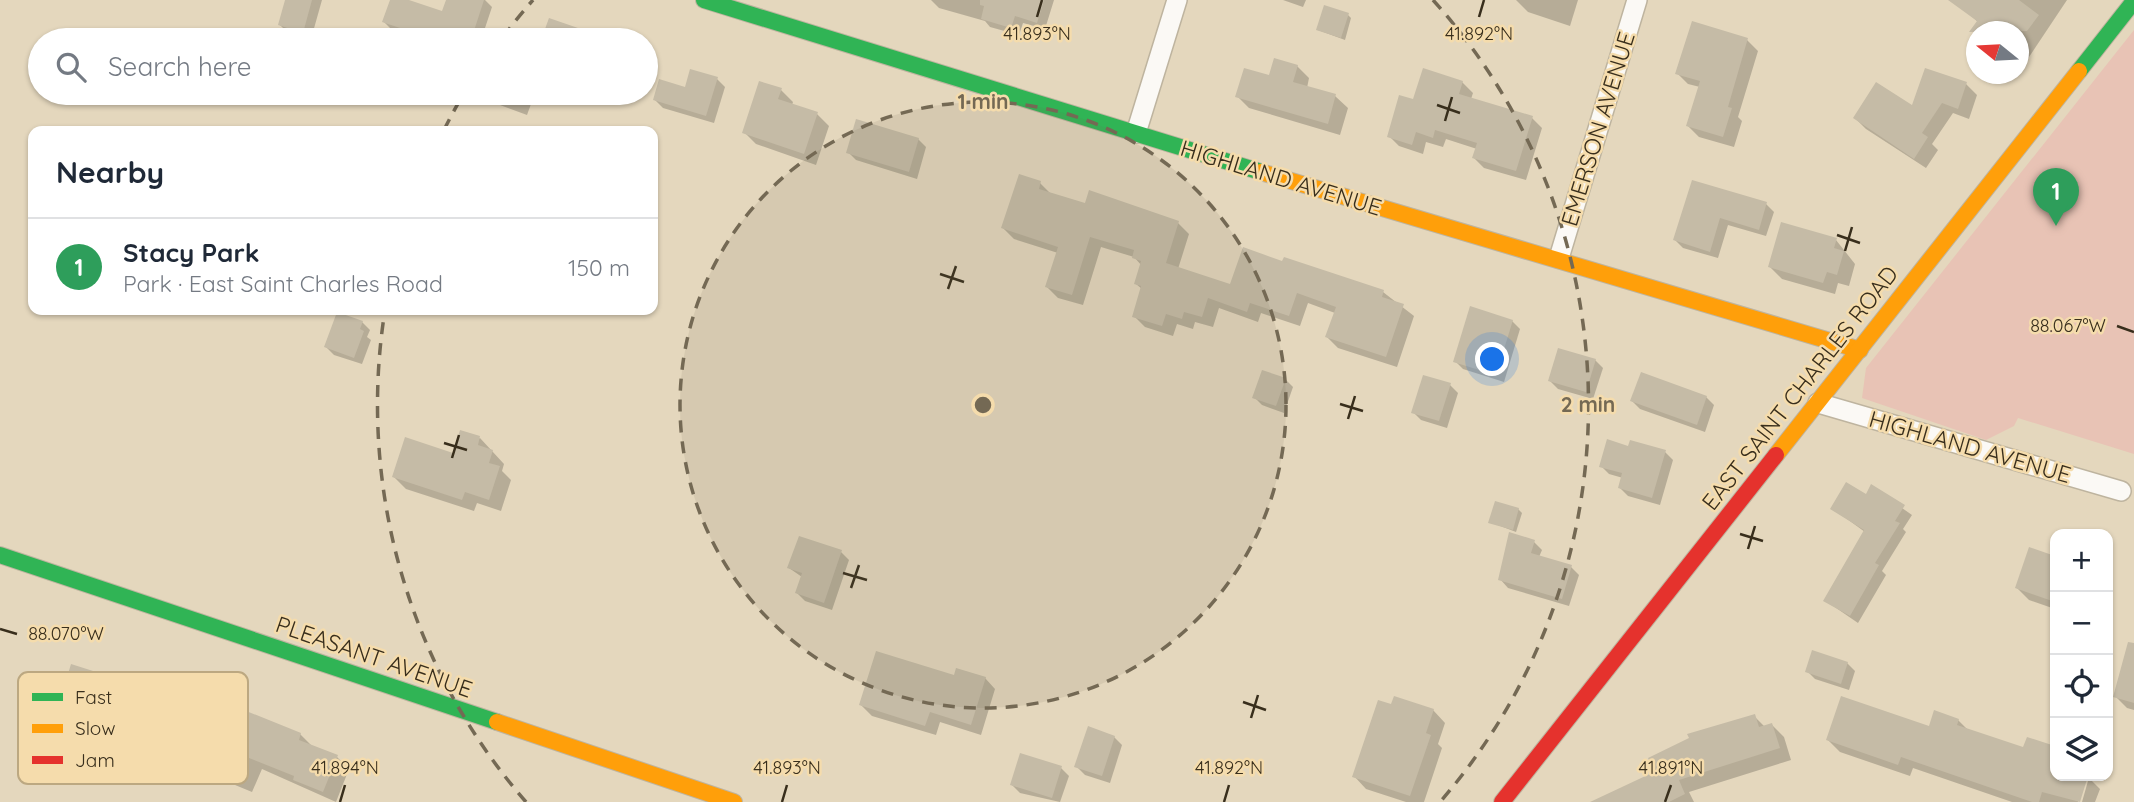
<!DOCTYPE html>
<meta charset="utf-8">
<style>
:root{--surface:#fff;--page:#f2f2f3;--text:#1f2937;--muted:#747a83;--line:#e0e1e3;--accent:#ea580c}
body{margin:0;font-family:Quicksand,sans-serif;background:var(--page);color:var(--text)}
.controls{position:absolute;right:21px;bottom:21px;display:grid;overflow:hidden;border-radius:14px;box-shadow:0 2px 5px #0004}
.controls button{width:63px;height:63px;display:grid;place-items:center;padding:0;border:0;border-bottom:2px solid var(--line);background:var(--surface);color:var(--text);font:35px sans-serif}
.compass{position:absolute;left:1966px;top:21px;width:63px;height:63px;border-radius:50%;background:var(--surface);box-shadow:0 2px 5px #0004;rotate:288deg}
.you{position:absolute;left:1493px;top:360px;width:24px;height:24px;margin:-18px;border:5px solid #fff;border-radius:50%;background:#1a73e8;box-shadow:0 0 0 10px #1a73e833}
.badge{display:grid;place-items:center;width:46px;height:46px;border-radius:50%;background:var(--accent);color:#fff;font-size:23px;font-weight:700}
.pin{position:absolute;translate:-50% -58px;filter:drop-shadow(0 2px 4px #0008)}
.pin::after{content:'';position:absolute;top:37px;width:24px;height:21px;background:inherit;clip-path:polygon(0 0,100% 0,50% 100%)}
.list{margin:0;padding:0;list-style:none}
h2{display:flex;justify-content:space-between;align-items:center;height:91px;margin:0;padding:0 28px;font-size:30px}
h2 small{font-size:23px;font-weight:400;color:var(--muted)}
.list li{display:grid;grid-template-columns:46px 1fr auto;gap:21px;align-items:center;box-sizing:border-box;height:98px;padding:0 28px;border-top:2px solid var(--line)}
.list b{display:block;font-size:26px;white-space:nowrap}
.list p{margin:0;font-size:23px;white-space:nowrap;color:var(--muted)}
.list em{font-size:23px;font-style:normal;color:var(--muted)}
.icon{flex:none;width:38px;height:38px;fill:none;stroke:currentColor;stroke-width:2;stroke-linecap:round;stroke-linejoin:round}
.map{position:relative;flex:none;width:2134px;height:802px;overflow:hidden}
.search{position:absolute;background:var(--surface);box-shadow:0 2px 5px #0004;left:28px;top:28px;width:630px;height:77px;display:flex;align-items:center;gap:18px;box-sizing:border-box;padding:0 24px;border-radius:38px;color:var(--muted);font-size:26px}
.panel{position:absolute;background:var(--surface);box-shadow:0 2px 5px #0004;left:28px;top:126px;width:630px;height:189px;border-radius:14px}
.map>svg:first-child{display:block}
.green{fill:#e8c3b5}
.shadow{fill:#0003}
.building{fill:#c5bba6}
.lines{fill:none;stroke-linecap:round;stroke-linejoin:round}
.street-casing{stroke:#beb49f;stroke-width:22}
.fast-casing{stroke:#beb49f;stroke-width:18}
.slow-casing{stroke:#beb49f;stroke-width:18}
.jam-casing{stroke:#beb49f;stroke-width:18}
.street{stroke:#fbf9f5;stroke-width:19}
.fast{stroke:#30b455;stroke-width:16}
.slow{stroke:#ff9f0a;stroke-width:16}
.jam{stroke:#e5322d;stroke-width:16}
.ticks{fill:none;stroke:#382e1c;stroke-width:2.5}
.ring{fill:none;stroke:#746954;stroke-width:3.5;stroke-dasharray:12 9}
.labels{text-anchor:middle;stroke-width:5;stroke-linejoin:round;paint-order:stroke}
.street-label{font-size:23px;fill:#382e1c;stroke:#f5dcac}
.key{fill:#f5dcac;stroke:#bca881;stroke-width:2}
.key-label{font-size:19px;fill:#382e1c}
.ticks-label{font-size:18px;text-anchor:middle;fill:#382e1c;stroke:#f5dcac;stroke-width:5;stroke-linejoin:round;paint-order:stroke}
.centre{fill:#746954;stroke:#f5dcac;stroke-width:3.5}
.ring-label{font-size:21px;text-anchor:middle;font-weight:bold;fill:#746954;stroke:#f5dcac;stroke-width:5;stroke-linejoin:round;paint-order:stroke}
</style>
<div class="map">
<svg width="2134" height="802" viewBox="0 0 2134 802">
<rect width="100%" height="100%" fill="#e4d7bd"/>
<!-- green -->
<path class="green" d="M2134,30V454L2018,418L2014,426L1986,440L1862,398L1866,368Z"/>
<!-- shadow -->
<g class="shadow">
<path d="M287,0H322L311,39L288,33L280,25Z"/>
<path d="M392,0H404L443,14L448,0H485L492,7L481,40H424L392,30L384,22Z"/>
<path d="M931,0H1054L1045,29L1023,23L1019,35L990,27L985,21L939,8Z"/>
<path d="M1283,0H1306L1303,7Z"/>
<path d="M1516,0H1578L1570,26L1528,12Z"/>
<path d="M1977,0H2067L2023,66L2018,63V32H1977L1978,22L1968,13Z"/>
<path d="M1348,15L1351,18L1345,40L1318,30Z"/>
<path d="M1747,40L1758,51L1738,117L1742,121L1734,147L1699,137L1688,126L1700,87L1688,84L1677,73Z"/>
<path d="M1297,66L1309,78L1307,88L1335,96L1348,108L1340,135L1249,108L1237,96Z"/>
<path d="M717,79L725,87L714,123L663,108L655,100Z"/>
<path d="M1462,82L1473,93L1471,99L1532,118L1542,128L1526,180L1484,168L1474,158L1477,149L1446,139L1443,147L1426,142L1423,154L1399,146L1389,136L1414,101Z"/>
<path d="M1966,84L1977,95L1969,119L1953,113L1932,144L1938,150L1926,168L1866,129L1855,118L1913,108Z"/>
<path d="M781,90L793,102L792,105L817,114L829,126L816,165L756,144L744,132Z"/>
<path d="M494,93H535L527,115L500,105L492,97Z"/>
<path d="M918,139L926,147L917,179L856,160L848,152Z"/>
<path d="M1693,182L1766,204L1774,212L1766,236L1728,225L1718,258L1683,248L1675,240Z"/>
<path d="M1040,183L1052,195L1086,206L1090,192L1178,223L1189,234L1178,269L1231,286L1283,263L1383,292L1414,316L1397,367L1338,348L1327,337L1335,313L1308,303L1300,326L1261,313L1258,322L1219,308L1213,327L1195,322L1193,329L1177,324L1173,336L1145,327L1134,316L1142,289L1136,284L1142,266L1134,257L1101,247L1083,305L1058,298L1047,287L1058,253L1014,239L1003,228Z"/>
<path d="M1836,240L1855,264L1849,286L1838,283L1835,294L1782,279L1770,267Z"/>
<path d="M1512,321L1520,329L1504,382L1463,369L1455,361Z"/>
<path d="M362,322L370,330L367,337L371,340L362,364L334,355L326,347Z"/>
<path d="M1595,360L1603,368L1593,399L1558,389L1550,381Z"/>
<path d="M1285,379L1293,387L1284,413L1262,405L1254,397Z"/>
<path d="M1450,385L1458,393L1447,428L1421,420L1413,412Z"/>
<path d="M1706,397L1714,405L1705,432L1640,409L1632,401Z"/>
<path d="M480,438L504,464L502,471L511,480L501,511L477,503L474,511L406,489L394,477L454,455Z"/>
<path d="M1629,448L1665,452L1673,460L1660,505L1628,496L1620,488L1623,478L1609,474L1601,466Z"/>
<path d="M1872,487L1912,515L1903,529L1906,532L1882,571L1886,575L1858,623L1826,601L1865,532L1832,508L1866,496Z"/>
<path d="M1518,509L1522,513L1516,532L1490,522Z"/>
<path d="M800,538L841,552L849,560L832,610L805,601L797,593L802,577L789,568Z"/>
<path d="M1534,542L1542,550L1539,557L1571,567L1579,575L1569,606L1508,588L1500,579Z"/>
<path d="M2030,549L2055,558V609L2029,600L2017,588Z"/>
<path d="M2134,662V710L2127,708L2115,696Z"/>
<path d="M1847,663L1855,671L1849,690L1815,679L1807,671Z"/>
<path d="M955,677L985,678L995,689L981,735L940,722L936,735L872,716L861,705Z"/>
<path d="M1392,706L1433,710L1445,723L1438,744L1442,748L1424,802H1406L1366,789L1354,776Z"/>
<path d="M1754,716L1765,727L1772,725L1784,737L1791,760L1689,792L1694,802H1619L1656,773Z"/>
<path d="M1958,720L1969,731L2024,749L2028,739L2055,748V776L2088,777L2100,789L2095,802H2082L2088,781H2085L2078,802H2012L1913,768L1910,776L1840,752L1828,740L1930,728Z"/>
<path d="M300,734L313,747L337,757L349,769L336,802L262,769L252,792L223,780L211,768L219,745L216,742Z"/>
<path d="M1114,737L1122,745L1110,783L1085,775L1077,767Z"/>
<path d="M1061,768L1069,776L1060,802L1020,793L1012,785Z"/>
</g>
<!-- building -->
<g class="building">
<path d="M285,0H312L303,33L278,25Z"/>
<path d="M390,0H409L442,11L446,0H484L471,40H436L382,22Z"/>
<path d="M980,0H1044L1037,23L1015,16L1011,28L981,19L984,6L980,5Z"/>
<path d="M1948,0H2019L2039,15L2027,31L1969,32L1977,21Z"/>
<path d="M1324,5L1349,13L1341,38L1316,30Z"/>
<path d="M549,18L604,37V40H541Z"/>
<path d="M1692,21L1748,38L1728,107L1732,108L1723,137L1686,126L1700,81L1675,74Z"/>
<path d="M1274,58L1298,65L1293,82L1336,94L1328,124L1235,97L1244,68L1269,75Z"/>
<path d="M1423,68L1463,81L1459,94L1533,116L1516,171L1472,158L1477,143L1435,130L1433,138L1416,132L1412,145L1387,137L1399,95L1413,99Z"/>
<path d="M1925,68L1967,82L1958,109L1942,103L1922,133L1928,137L1914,159L1853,118L1876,82L1912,105Z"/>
<path d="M690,69L718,77L706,116L653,100L659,79L685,87Z"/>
<path d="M759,81L782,88L778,99L818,112L804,154L742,133Z"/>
<path d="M856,119L919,138L909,172L846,153Z"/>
<path d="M1019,174L1041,181L1039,189L1085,203L1089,190L1179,221L1166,263L1230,284L1243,247L1282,261L1284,257L1384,290L1382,297L1404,304L1386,357L1325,337L1336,307L1297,293L1289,316L1250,303L1247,312L1208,298L1202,317L1184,312L1182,319L1166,314L1162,326L1132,317L1141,286L1134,284L1141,261L1132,258L1134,250L1090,237L1072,295L1045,287L1058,247L1001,228Z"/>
<path d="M1692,180L1767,202L1759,230L1720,218L1710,252L1673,240Z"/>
<path d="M1781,222L1837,238L1834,248L1844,251L1837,275L1827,272L1823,283L1768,267Z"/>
<path d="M1470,306L1513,320L1496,375L1453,362Z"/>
<path d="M337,312L363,321L360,329L364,331L354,358L324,347Z"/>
<path d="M1558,348L1596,359L1586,392L1548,381Z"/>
<path d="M1262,370L1286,378L1276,406L1252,398Z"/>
<path d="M1641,372L1707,396L1697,425L1630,401Z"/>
<path d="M1423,375L1451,383L1439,421L1411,413Z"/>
<path d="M460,430L480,436L478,445L493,450L489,463L500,466L489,500L465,492L462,500L392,477L405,437L453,453Z"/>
<path d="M1607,439L1628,446L1630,440L1666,450L1652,498L1618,488L1622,473L1599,467Z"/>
<path d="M1846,482L1866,494L1871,484L1905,505L1895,521L1900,523L1875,563L1879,565L1850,616L1823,601L1864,530L1830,509Z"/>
<path d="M1495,501L1519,508L1513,530L1488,523Z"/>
<path d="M1509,532L1535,540L1531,553L1572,565L1562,599L1498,580Z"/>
<path d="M799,536L842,550L824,603L795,593L802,573L787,568Z"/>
<path d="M2029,547L2055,556V602L2015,588Z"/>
<path d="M2128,642L2134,643V703L2113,697Z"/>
<path d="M1812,650L1848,662L1841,684L1805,672Z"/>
<path d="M876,651L954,675L956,668L986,677L971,725L930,712L925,726L859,705Z"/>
<path d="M71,664L112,677L108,692L135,700L117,759L60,741L72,704L60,701Z"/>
<path d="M1394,696L1434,709L1426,733L1431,735L1410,796L1352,777L1378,700L1391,704Z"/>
<path d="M1841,696L1929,726L1934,710L1959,719L1957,725L2023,747L2027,737L2055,746V776H2088L2080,802L2042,792L2039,802H2032L1901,757L1898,765L1826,740Z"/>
<path d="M229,704L301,733L299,740L338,755L323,792L293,780L294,776L249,758L240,781L209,769L218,744L214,742Z"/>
<path d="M1755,714L1759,727L1772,723L1780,748L1679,780L1685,794L1669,802H1590L1654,772L1648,758L1689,738L1687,734Z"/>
<path d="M1088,726L1115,736L1102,776L1074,767Z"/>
<path d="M1020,753L1062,766L1052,798L1010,785Z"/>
</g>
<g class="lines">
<defs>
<g id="street">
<path d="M1136,133L1177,0"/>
<path d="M1559,258L1637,0"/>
<path d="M1818,403L2121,491"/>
</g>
<g id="fast">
<path d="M704,0L1261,172"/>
<path d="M2079,71L2134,1"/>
<path d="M0,555L497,722"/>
</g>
<g id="slow">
<path d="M1261,172L1860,350"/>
<path d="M1776,455L2079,71"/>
<path d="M497,722L734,802"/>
</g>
<path id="jam" d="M1502,802L1776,455"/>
</defs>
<!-- street casing -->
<use href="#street" class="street-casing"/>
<!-- fast casing -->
<use href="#fast" class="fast-casing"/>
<!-- slow casing -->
<use href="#slow" class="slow-casing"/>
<!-- jam casing -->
<use href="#jam" class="jam-casing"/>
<!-- street -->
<use href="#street" class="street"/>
<!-- fast -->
<use href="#fast" class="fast"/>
<!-- slow -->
<use href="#slow" class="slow"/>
<!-- jam -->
<use href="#jam" class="jam"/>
</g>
<!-- ticks -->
<path class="ticks" d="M1037,17L1042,0M1479,17L1484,0M1437,105L1460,113M1445,121L1452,97M1837,235L1860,243M1845,251L1852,227M940,274L964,282M948,289L956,266M2117,326L2134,332M1340,404L1363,411M1348,419L1355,396M444,443L467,450M452,458L459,435M1740,534L1763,541M1748,549L1755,526M843,573L867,580M851,588L859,565M0,629L17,634M1243,702L1266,710M1251,718L1258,695M340,802L345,785M782,802L787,785M1224,802L1229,785M1665,802L1671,785"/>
<!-- distance rings -->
<circle cx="983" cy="405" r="303" fill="#746954" fill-opacity=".12"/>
<g class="ring">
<circle cx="983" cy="405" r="303"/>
<path d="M526 802A605 605 0 0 1 385 310M444 130A605 605 0 0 1 464 93M503 37A605 605 0 0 1 533 0M1433 0A605 605 0 0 1 1440 802"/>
</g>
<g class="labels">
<!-- street labels -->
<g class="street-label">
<text transform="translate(1598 129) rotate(-73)" y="8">EMERSON AVENUE</text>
<text transform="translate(1281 178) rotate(17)" y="8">HIGHLAND AVENUE</text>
<text transform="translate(1800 388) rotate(-52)" y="8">EAST SAINT CHARLES ROAD</text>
<text transform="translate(1970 447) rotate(16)" y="8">HIGHLAND AVENUE</text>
<text transform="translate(374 657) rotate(19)" y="8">PLEASANT AVENUE</text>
</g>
</g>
<!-- legend -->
<rect x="18" y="672" width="230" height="112" rx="10" class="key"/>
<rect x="32" y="693" width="31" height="8" fill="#30b455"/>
<rect x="32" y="724" width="31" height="9" fill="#ff9f0a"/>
<rect x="32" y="756" width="31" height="8" fill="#e5322d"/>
<g class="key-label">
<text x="75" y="704">Fast</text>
<text x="75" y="735">Slow</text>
<text x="75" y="767">Jam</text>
</g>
<g class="ticks-label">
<text x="1037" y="40">41.893°N</text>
<text x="1479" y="40">41.892°N</text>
<text x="2068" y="332">88.067°W</text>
<text x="66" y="640">88.070°W</text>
<text x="345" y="774">41.894°N</text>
<text x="787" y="774">41.893°N</text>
<text x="1229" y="774">41.892°N</text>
<text x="1671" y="774">41.891°N</text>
</g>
<circle cx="983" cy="405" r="10" class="centre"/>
<g class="ring-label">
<text x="983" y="109">1 min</text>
<text x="1588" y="412">2 min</text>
</g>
</svg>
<div class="controls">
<button>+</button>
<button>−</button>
<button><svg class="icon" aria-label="locate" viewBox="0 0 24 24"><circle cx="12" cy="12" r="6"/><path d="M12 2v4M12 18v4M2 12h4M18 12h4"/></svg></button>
<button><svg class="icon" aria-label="layers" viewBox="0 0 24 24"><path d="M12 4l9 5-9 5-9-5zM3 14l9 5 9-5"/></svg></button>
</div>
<svg class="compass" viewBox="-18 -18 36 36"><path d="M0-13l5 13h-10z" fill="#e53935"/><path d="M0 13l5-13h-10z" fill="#747a83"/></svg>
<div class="you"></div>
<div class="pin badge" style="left:2056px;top:226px;background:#2e9e5b">1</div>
<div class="search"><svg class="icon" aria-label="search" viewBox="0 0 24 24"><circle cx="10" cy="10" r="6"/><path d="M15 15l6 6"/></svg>Search here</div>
<section class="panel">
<h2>Nearby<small></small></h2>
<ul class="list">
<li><span class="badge" style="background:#2e9e5b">1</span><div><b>Stacy Park</b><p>Park · East Saint Charles Road</p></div><em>150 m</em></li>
</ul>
</section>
</div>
